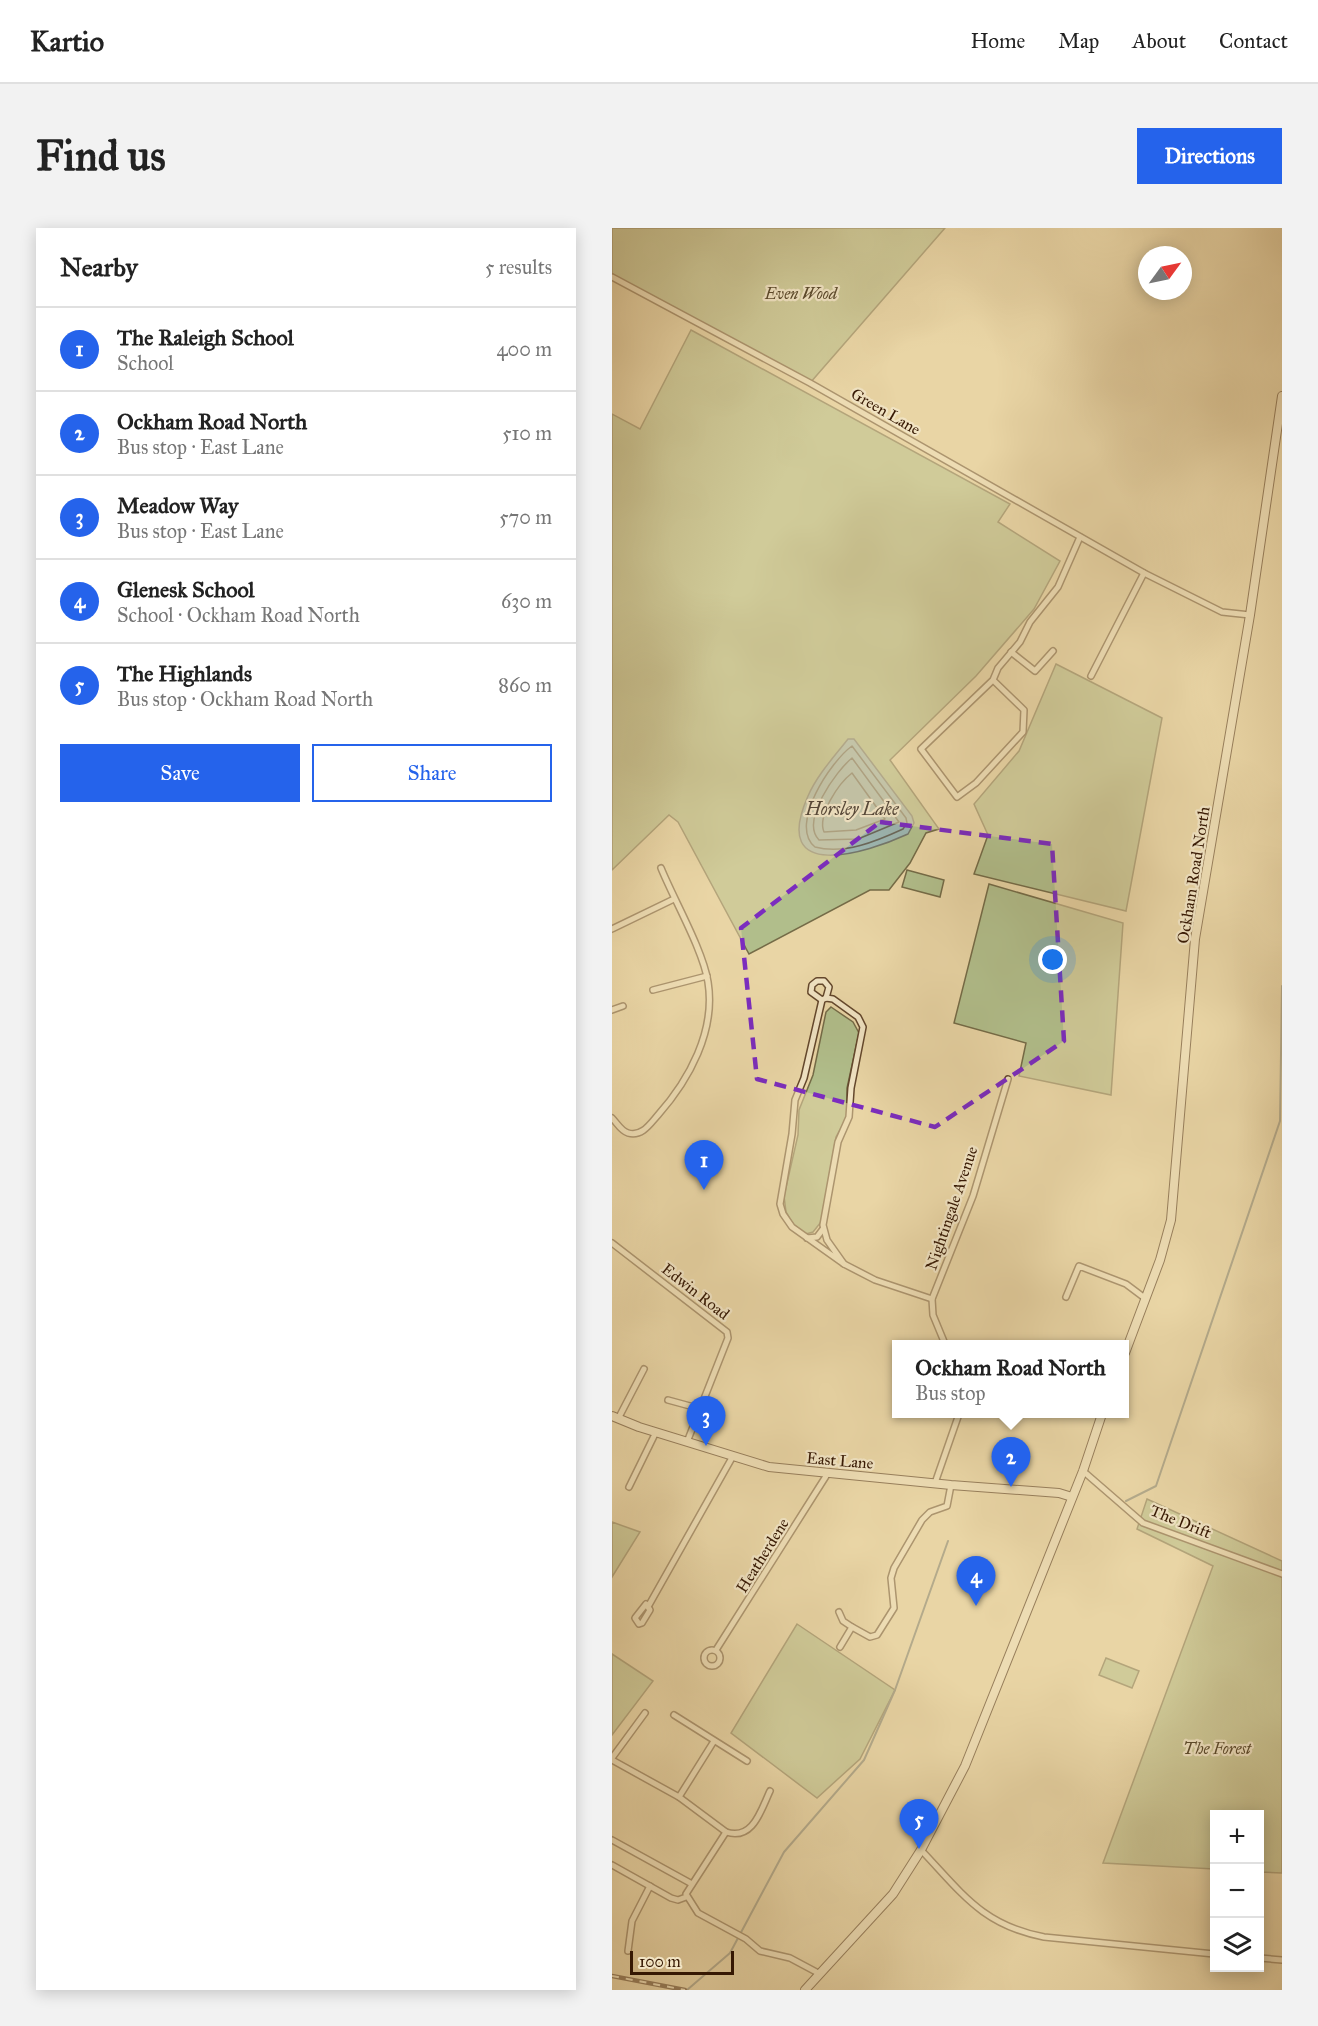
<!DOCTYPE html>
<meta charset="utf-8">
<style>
:root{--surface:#fff;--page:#f2f2f2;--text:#222;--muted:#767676;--line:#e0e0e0;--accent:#2563eb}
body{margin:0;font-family:"IM FELL Great Primer",serif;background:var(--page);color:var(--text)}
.controls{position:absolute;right:18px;bottom:18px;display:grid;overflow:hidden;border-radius:0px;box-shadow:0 3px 15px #0003}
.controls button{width:54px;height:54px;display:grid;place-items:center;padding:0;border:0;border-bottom:2px solid var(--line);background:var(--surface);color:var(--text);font:30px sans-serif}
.compass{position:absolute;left:526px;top:18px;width:54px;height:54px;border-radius:50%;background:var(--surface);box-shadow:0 3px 15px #0003;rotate:57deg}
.scale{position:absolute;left:18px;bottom:15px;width:104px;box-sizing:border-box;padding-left:6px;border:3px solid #361803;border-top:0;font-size:16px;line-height:21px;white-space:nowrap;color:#361803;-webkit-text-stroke:4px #f1e4c4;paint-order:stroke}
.you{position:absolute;left:441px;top:732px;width:21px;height:21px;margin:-15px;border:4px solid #fff;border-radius:50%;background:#1a73e8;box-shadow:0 0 0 9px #1a73e833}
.badge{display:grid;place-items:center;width:39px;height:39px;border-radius:50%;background:var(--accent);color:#fff;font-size:20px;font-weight:700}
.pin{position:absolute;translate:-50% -50px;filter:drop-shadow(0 2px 3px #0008)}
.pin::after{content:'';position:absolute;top:32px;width:21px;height:18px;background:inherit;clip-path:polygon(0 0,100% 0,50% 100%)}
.popup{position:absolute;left:280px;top:1112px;width:237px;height:78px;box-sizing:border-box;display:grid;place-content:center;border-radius:0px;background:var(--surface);filter:drop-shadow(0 2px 4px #0005);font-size:20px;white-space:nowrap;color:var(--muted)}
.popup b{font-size:22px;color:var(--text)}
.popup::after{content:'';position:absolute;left:50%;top:100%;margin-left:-12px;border:12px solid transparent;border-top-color:var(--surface)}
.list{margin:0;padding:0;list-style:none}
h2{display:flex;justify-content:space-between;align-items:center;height:78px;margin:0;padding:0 24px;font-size:26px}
h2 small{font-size:20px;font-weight:400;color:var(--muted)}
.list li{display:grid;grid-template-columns:39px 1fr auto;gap:18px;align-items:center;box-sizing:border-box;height:84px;padding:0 24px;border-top:2px solid var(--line)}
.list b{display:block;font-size:22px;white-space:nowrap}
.list p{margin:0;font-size:20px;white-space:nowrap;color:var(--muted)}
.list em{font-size:20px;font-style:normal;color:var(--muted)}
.actions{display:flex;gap:12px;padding:18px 24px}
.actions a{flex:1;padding:14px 0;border:2px solid var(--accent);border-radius:0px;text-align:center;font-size:21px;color:var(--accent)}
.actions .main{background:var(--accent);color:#fff}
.icon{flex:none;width:33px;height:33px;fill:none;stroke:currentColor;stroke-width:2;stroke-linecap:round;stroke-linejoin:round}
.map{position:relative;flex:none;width:670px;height:1762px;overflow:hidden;border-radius:0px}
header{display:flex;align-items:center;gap:36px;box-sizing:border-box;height:84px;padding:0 30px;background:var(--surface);border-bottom:2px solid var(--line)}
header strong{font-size:28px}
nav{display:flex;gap:33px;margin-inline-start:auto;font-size:21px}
.intro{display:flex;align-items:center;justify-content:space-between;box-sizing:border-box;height:144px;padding:0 36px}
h1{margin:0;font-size:42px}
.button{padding:15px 27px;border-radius:0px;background:var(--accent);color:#fff;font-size:21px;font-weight:700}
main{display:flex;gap:36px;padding:0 36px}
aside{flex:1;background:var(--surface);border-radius:0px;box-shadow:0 3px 15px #0003}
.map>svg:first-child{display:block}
.green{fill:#b1be8b;stroke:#746b47;stroke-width:1.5}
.water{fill:#9cb6b2;stroke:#73776c;stroke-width:1.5}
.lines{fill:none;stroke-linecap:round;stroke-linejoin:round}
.shore{stroke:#69675a;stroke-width:1.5}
.stream{stroke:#73776c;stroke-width:2}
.street-casing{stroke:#63472c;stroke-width:8}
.secondary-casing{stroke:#361803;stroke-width:10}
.street{stroke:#f1e4c4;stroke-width:5}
.secondary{stroke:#f1e4c4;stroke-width:8}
.rail-casing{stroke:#361803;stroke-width:4.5}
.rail{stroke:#f1e4c4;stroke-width:2;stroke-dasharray:7;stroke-linecap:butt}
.marked{fill:none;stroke:#7b2cbf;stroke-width:4.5;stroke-dasharray:12 8;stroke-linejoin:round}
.labels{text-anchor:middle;stroke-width:4.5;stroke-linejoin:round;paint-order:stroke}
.park-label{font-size:16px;font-style:italic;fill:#5b4a2c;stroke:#f1e4c4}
.street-label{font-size:16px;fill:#361803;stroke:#f1e4c4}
.water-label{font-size:18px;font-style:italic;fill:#554738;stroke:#f1e4c4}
</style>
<header>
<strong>Kartio</strong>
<nav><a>Home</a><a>Map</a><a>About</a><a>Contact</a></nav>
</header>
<div class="intro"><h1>Find us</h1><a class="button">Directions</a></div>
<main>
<aside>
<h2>Nearby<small>5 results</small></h2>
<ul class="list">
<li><span class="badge">1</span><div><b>The Raleigh School</b><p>School</p></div><em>400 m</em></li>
<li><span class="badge">2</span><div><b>Ockham Road North</b><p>Bus stop · East Lane</p></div><em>510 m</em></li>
<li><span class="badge">3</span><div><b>Meadow Way</b><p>Bus stop · East Lane</p></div><em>570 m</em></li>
<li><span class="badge">4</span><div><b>Glenesk School</b><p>School · Ockham Road North</p></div><em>630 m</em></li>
<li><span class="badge">5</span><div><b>The Highlands</b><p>Bus stop · Ockham Road North</p></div><em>860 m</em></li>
</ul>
<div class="actions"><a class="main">Save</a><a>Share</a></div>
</aside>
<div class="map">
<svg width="670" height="1762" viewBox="0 0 670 1762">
<rect width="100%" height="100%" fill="#e9d5a5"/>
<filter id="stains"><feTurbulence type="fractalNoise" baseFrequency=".00333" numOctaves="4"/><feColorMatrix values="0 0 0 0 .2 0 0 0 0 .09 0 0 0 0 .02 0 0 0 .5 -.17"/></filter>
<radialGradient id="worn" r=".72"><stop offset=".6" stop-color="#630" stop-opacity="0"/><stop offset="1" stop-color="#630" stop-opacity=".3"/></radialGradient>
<!-- green -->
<g class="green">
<path d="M0,0H333L198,155L0,49Z"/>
<path d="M79,102L398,276L386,294L448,333L422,381L364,448L278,532L327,601L314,605L298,635L277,662H258L137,726L66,594L57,587L0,642V186L28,201Z"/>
<path d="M444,436L550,490L514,683L362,646L376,607L362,576L407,523Z"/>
<path d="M295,642L332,652L328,669L290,659Z"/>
<path d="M377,656L511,695L499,867L407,848L414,815L342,795Z"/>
<path d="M219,779L241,794L247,805L235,860V889L224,909L209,994L201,1004L194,1006L181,996L174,984L172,968L186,907L187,882L201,847L214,784Z"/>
<path d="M535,1271L670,1333V1645L648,1644V1586H602V1641L491,1635L601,1338L525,1301Z"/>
<path d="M0,1294L28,1304L0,1349Z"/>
<path d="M185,1396L283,1462L248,1531L205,1570L119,1505Z"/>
<path d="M0,1426L41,1453L0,1507Z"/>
<path d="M494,1430L527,1443L520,1460L487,1447Z"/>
</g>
<!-- water -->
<path class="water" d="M236,511H242L300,588L302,595L296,606C255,625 157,656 196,568C205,547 222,529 236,511Z"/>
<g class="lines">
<!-- shore -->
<g class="shore">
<path d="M240,518L294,590L295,595L291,601C265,613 232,627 203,619C176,597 219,533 240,518Z"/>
<path d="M240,530L287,594L246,611L207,612C188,593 224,543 240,530Z"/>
<path d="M240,545L273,591L244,602L212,604C205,587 227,555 240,545Z"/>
</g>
<!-- stream -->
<g class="stream">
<path d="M514,1273L544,1258L668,893L670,758"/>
<path d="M75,1762L118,1725L172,1624L252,1532L283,1462L336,1313"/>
</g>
<defs>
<g id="street">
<path d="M0,49L198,155L532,345L610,384L638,387"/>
<path d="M399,424L423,443L441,423"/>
<path d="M479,448L532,345"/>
<path d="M381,452L412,482L411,504L364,555L345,569L309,521L381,452L386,440L408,414L418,394L446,359L468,309"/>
<path d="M0,701L62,671"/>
<path d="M41,762L95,748"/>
<path d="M214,770L221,771L246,789L251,799L239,860L237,889L226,914L211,997L215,1012L232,1036L180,999L171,986L168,976L180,906L183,872L192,850L210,772Z"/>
<path d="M210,772L199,764L200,757L205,753H212L217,759L214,770"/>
<path d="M0,782L11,778"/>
<path d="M0,890C5,895 9,903 16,905C30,909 38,896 46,887C77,852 104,803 96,754C91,722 62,672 49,640"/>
<path d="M195,1010L205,1009L211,1001"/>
<path d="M0,1015L115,1104L116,1110L75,1214"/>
<path d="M232,1036L263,1052L320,1071"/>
<path d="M454,1069L467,1038L514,1056L534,1071"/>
<path d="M333,1116L321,1087L320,1071L361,968L396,851"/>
<path d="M56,1172L89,1181"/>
<path d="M6,1191L32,1141"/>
<path d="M471,1243L531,1295L670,1346"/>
<path d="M323,1255L347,1186"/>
<path d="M17,1259L44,1204"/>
<path d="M34,1376L38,1382L30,1395L27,1396L23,1390Z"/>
<path d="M37,1377L121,1228"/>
<path d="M227,1384L231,1393L240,1399"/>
<path d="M228,1419L240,1399L258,1409L265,1407L282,1380L279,1350L282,1340L310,1292L318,1284L335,1278L339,1257"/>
<circle cx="100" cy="1430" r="8"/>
<path d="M104,1422L216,1245"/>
<path d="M62,1487L135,1533"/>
<path d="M0,1530L33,1485"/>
<path d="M0,1532L67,1569L114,1604L74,1666L86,1685L134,1711L148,1723L178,1730L208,1746"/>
<path d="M67,1569L102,1513"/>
<path d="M114,1604C141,1613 149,1582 158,1563"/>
<path d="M0,1612L80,1656"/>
<path d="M309,1622C350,1665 370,1697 432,1709L602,1726"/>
<path d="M0,1637L59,1670L66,1672L74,1669"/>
<path d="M16,1723L20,1693L38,1658"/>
<path d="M648,1730L670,1732"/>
</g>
<g id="secondary">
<path d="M513,1125L548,1032L559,992L583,711L638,387L670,168"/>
<path d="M0,1188L27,1199L157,1239L339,1257L447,1265L460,1269"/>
<path d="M193,1762L281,1666L309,1622L353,1538L471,1243L490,1186"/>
</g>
</defs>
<!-- street casing -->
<use href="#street" class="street-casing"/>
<!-- secondary casing -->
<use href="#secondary" class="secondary-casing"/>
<!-- street -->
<use href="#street" class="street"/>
<!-- secondary -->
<use href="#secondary" class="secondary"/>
<defs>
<path id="rail" d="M0,1748L73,1762"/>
</defs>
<!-- rail casing -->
<use href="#rail" class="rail-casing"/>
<!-- rail -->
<use href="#rail" class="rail"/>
</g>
<!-- marked area -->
<path d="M0 0H670V1762H0ZM268,594L440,616L452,813L323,899L145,851L129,700Z" fill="#e9d5a5" fill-opacity=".55" fill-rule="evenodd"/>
<path class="marked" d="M268,594L440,616L452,813L323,899L145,851L129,700Z"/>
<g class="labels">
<!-- park labels -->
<g class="park-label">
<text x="189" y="71">Even Wood</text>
<text x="605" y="1526">The Forest</text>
</g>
<!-- street labels -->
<g class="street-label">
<text transform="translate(274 183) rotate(30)" y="6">Green Lane</text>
<text transform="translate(581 647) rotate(-81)" y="6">Ockham Road North</text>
<text transform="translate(339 980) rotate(-71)" y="6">Nightingale Avenue</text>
<text transform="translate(84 1063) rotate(38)" y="6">Edwin Road</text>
<text transform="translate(228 1232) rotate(5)" y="6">East Lane</text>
<text transform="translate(569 1293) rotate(22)" y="6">The Drift</text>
<text transform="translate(150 1327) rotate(-58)" y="6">Heatherdene</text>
</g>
<!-- water labels -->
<g class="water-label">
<text x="240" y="587">Horsley Lake</text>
</g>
</g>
<rect width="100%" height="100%" filter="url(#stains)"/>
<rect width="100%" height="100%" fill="url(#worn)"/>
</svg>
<div class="controls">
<button>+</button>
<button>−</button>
<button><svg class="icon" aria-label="layers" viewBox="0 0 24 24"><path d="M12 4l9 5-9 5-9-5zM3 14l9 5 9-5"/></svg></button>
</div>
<svg class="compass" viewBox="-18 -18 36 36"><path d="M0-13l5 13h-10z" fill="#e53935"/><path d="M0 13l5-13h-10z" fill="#767676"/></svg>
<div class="scale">100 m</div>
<div class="you"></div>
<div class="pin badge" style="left:92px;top:962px">1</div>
<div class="pin badge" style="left:399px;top:1259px">2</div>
<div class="popup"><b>Ockham Road North</b>Bus stop</div>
<div class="pin badge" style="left:94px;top:1218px">3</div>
<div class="pin badge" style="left:364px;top:1378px">4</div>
<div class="pin badge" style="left:307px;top:1621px">5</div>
</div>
</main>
